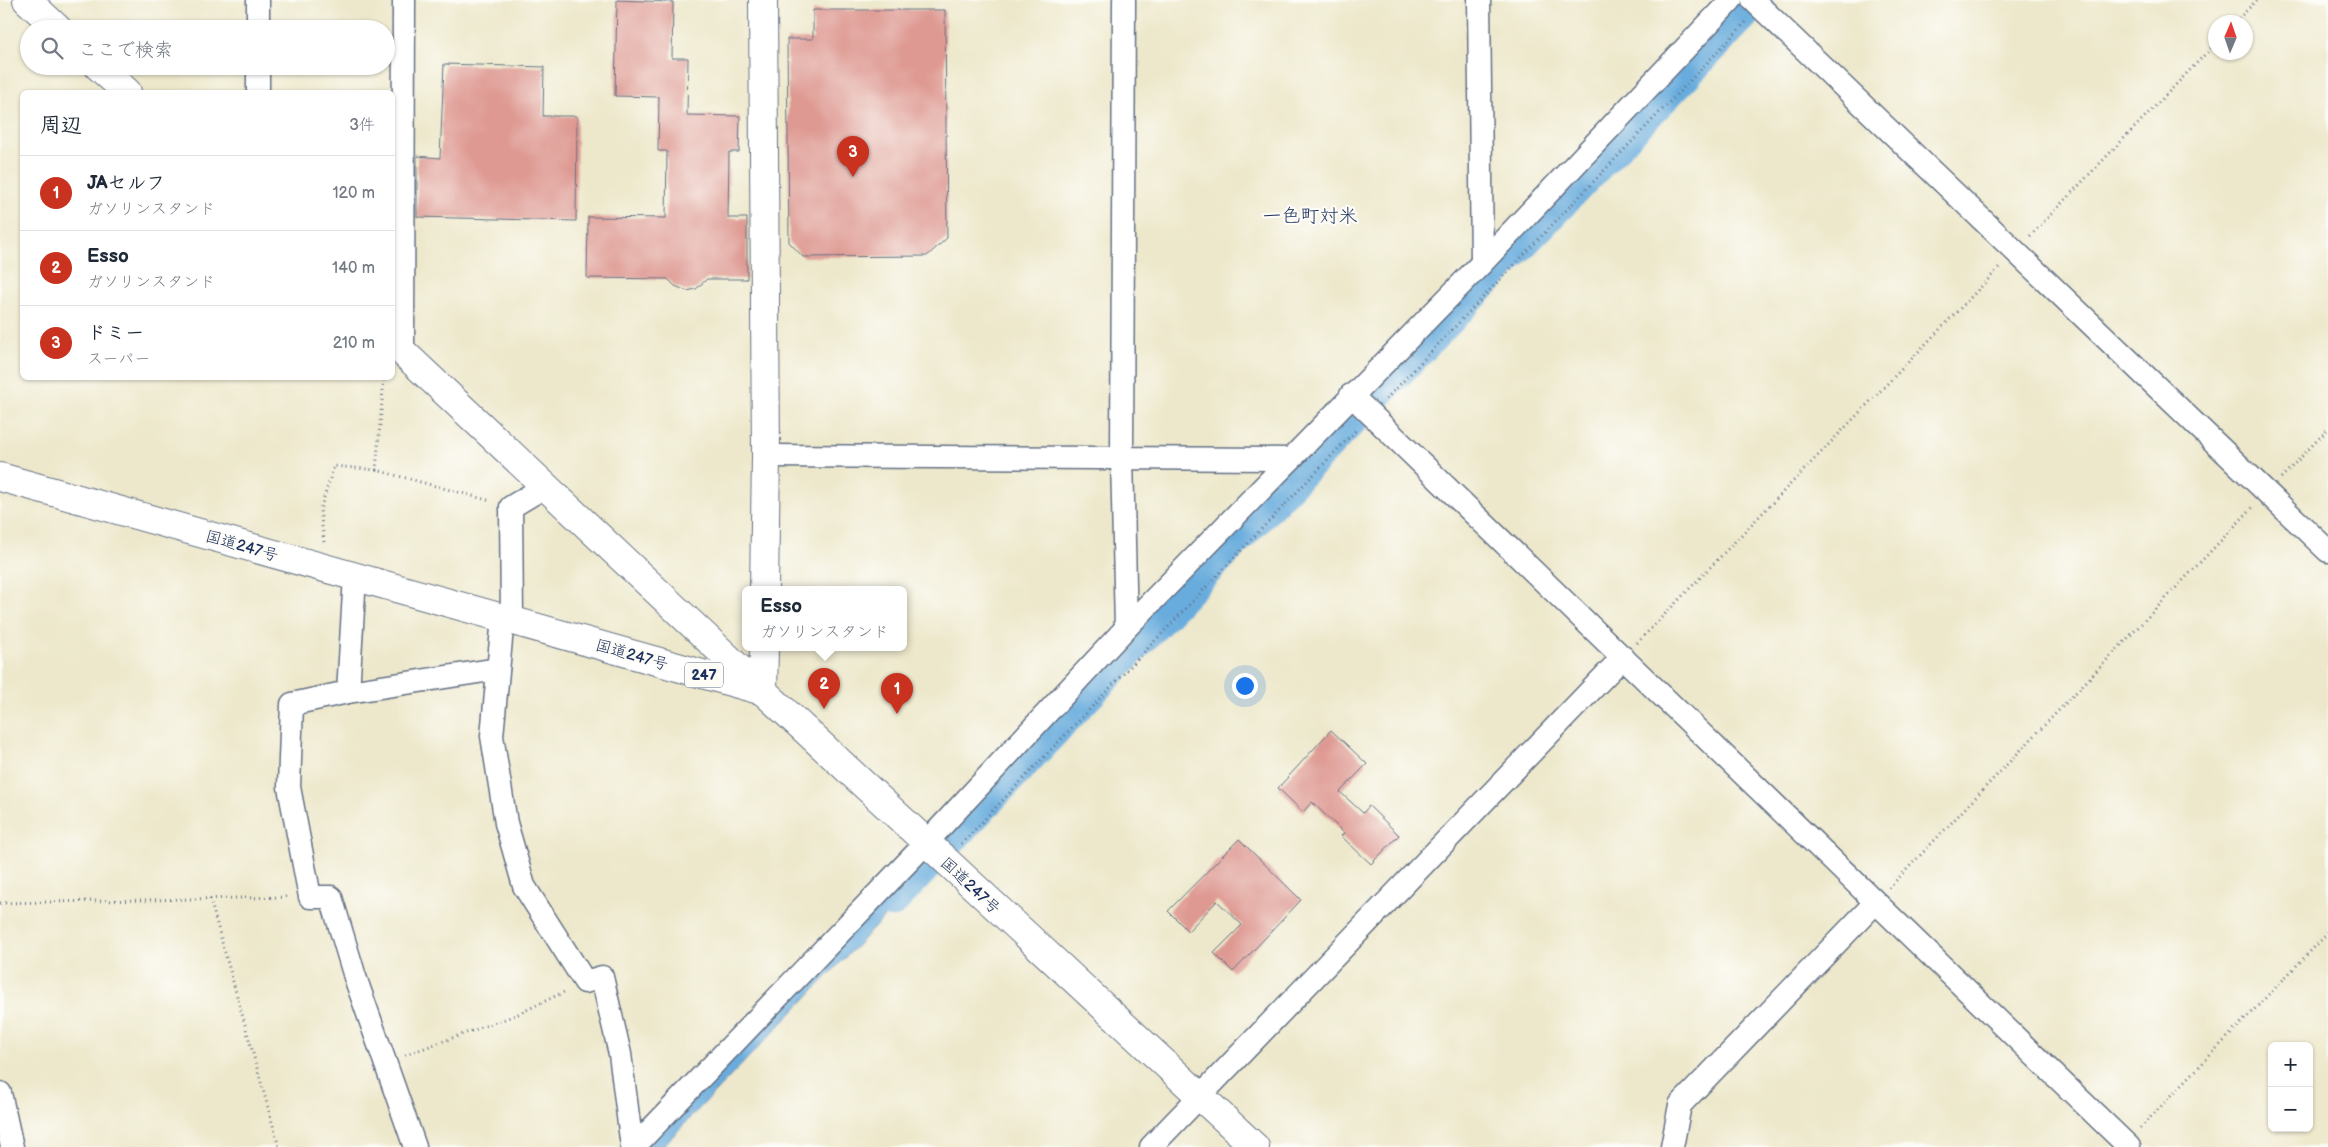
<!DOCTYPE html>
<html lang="ja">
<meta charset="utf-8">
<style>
:root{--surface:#fff;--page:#f2f2f3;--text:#1f2937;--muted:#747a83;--line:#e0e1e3;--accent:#c8321e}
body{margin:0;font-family:"Balsamiq Sans","Klee One",sans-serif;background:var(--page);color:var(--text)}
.controls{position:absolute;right:15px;bottom:15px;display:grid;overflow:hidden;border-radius:8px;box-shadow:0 1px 4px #0004}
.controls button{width:45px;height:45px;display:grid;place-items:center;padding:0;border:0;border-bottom:1px solid var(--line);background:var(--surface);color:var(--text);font:25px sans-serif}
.compass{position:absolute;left:2208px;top:15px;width:45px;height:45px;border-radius:50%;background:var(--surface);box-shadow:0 1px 4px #0004;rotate:2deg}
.you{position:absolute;left:1244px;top:685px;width:18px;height:18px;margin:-12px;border:4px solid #fff;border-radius:50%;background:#1a73e8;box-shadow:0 0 0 8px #1a73e833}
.badge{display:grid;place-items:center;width:32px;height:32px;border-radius:50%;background:var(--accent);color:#fff;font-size:16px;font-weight:700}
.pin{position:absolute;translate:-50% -41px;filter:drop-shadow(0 1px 2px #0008)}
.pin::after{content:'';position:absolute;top:26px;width:18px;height:15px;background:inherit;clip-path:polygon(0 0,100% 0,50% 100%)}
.popup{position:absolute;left:742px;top:586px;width:165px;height:65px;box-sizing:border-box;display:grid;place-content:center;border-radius:8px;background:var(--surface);filter:drop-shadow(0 1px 4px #0005);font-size:16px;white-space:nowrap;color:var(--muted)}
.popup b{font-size:19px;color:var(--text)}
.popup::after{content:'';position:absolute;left:50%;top:100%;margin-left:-10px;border:10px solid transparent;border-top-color:var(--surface)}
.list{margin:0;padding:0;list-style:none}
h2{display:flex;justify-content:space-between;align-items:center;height:65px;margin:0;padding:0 20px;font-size:21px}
h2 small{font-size:16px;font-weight:400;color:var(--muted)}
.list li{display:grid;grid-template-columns:32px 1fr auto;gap:15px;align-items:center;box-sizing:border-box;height:75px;padding:0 20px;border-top:1px solid var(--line)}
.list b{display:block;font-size:19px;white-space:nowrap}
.list p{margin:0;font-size:16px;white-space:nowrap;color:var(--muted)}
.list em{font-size:16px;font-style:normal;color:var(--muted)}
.icon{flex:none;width:28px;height:28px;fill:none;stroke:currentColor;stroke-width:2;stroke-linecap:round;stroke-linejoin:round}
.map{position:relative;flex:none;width:2328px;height:1147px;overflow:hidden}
.search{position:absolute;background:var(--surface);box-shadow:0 1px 4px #0004;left:20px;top:20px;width:375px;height:55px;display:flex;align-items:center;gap:12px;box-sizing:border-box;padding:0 18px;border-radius:28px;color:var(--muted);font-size:19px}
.panel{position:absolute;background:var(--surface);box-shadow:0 1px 4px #0004;left:20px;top:90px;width:375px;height:290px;border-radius:8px}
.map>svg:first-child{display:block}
.water{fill:#67acdd;stroke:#416e9e}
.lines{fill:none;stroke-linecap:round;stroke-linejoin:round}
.river{stroke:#67acdd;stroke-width:36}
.building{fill:#de9992}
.minor-casing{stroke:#647084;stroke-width:25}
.tertiary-casing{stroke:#647084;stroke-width:30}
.trunk-casing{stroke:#647084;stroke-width:30}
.path{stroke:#647084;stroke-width:3;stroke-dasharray:1 4;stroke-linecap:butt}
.minor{stroke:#fff;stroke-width:22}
.tertiary{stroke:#fff;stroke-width:28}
.trunk{stroke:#fff;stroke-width:28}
.labels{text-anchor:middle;stroke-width:4.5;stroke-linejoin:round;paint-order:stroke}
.shield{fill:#fdfcf7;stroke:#5f6c8c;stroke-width:1}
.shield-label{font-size:15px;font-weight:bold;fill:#1b2f5e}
.street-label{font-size:16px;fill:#1b2f5e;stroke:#fdfcf7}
.quarter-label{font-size:19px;fill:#1b2f5e;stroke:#fdfcf7}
</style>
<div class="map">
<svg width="2328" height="1147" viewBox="0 0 2328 1147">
<rect width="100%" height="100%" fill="#fdfcf7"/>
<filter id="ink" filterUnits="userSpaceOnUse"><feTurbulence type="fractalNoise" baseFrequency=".02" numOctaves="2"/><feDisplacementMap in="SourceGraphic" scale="10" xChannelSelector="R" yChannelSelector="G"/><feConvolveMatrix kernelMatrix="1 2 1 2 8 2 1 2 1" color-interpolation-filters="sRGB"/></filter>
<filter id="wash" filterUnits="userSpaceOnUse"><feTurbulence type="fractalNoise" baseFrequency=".0096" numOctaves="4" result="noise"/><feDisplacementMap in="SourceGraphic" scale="20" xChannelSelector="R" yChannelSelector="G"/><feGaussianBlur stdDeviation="1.12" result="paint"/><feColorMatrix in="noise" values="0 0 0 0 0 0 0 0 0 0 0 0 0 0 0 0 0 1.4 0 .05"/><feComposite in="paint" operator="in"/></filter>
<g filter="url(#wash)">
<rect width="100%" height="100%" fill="#ede8cb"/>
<!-- water -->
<path class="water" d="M920,860L931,869L662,1147H644Z"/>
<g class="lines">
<!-- river -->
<path class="river" d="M891,900L1187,588L1755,0"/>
</g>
<g id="blocks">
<!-- building -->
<g class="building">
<path d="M617,0L673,2L672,58H688L687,115L740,116L739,152H729L728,218H747V279H707L696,289L687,291L675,286L668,279L587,278L588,217L666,218L667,151H658L659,97L615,96Z"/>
<path d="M813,10H945L947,238L927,256L803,257L789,242L787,39H813Z"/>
<path d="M444,64L544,67L543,116H577L576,221L417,217V156L440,158Z"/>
<path d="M1331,730L1367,764L1340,792L1363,813L1369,806L1399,835L1371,864L1341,836L1344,833L1312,802L1303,812L1278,788Z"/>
<path d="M1239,839L1301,900L1233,972L1214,953L1242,925L1217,901L1188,931L1168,911Z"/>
</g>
</g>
</g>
<g filter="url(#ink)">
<use href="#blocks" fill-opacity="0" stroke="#647084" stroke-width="1"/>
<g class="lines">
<defs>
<g id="minor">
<path d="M258,0V29"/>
<path d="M1124,0L1122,457L1126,628"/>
<path d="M1479,0L1482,263"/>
<path d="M1753,0L2328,551"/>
<path d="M258,66V92"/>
<path d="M403,352L404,0"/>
<path d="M1351,395L2129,1147"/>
<path d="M766,456L1291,459"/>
<path d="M503,618L492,736L506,823L524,886L585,982L602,977L620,1054L632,1147"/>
<path d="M512,620L511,507L546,486"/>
<path d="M348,692L355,576"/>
<path d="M0,1093L12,1147"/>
<path d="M415,1147L355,977L331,897H310L289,787L292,704L348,692L498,669"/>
<path d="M634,1147L926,843L1126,628L1482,263L1731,0"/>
<path d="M1151,1147L1623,657"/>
<path d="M1672,1147L1680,1105L1875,903"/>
</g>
<g id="tertiary">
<path d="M27,0L58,29"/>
<path d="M763,0L766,456L764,590"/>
<path d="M98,66L127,92"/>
<path d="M392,342L763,691"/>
<path d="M763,691L764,648"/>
</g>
<path id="trunk" d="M0,477L763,691L1255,1147"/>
</defs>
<!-- minor casing -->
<use href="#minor" class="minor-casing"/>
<!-- tertiary casing -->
<use href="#tertiary" class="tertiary-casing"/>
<!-- trunk casing -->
<use href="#trunk" class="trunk-casing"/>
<!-- path -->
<g class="path">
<path d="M2235,22L2257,0"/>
<path d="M2030,236L2216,43"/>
<path d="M1386,399L1746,22"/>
<path d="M376,470L491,501"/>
<path d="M2281,478L2328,429"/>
<path d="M324,542L320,510L334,466L376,470L384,378"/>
<path d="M1637,643L2001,266"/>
<path d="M961,844L1357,429"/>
<path d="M1889,888L2253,507"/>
<path d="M210,899L279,1147"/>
<path d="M0,903L289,897"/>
<path d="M405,1055L516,1015L566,991"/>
<path d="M2140,1128L2328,933"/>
</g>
<!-- minor -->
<use href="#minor" class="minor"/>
<!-- tertiary -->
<use href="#tertiary" class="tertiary"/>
<!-- trunk -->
<use href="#trunk" class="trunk"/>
</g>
</g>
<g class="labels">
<!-- shield labels -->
<rect class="shield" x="685" y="662.5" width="38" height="25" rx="4"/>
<g class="shield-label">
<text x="704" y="680">247</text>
</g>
<!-- street labels -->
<g class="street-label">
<text transform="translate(242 545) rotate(16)" y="6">国道247号</text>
<text transform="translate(632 654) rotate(16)" y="6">国道247号</text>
<text transform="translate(971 885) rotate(43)" y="6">国道247号</text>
</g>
<!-- quarter labels -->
<g class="quarter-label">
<text x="1310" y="222">一色町対米</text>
</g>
</g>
</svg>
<div class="controls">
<button>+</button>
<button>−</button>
</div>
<svg class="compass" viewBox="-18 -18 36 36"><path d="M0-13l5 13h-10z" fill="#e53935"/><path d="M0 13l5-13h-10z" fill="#747a83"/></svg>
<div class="you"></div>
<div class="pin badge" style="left:897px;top:714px">1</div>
<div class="pin badge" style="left:824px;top:709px">2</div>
<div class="popup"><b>Esso</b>ガソリンスタンド</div>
<div class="pin badge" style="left:853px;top:177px">3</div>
<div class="search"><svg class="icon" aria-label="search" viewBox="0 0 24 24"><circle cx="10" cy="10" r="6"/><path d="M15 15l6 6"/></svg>ここで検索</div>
<section class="panel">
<h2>周辺<small>3件</small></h2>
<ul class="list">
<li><span class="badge">1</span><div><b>JAセルフ</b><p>ガソリンスタンド</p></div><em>120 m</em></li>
<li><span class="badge">2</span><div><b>Esso</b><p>ガソリンスタンド</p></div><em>140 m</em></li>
<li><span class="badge">3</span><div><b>ドミー</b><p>スーパー</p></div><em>210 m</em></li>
</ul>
</section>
</div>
